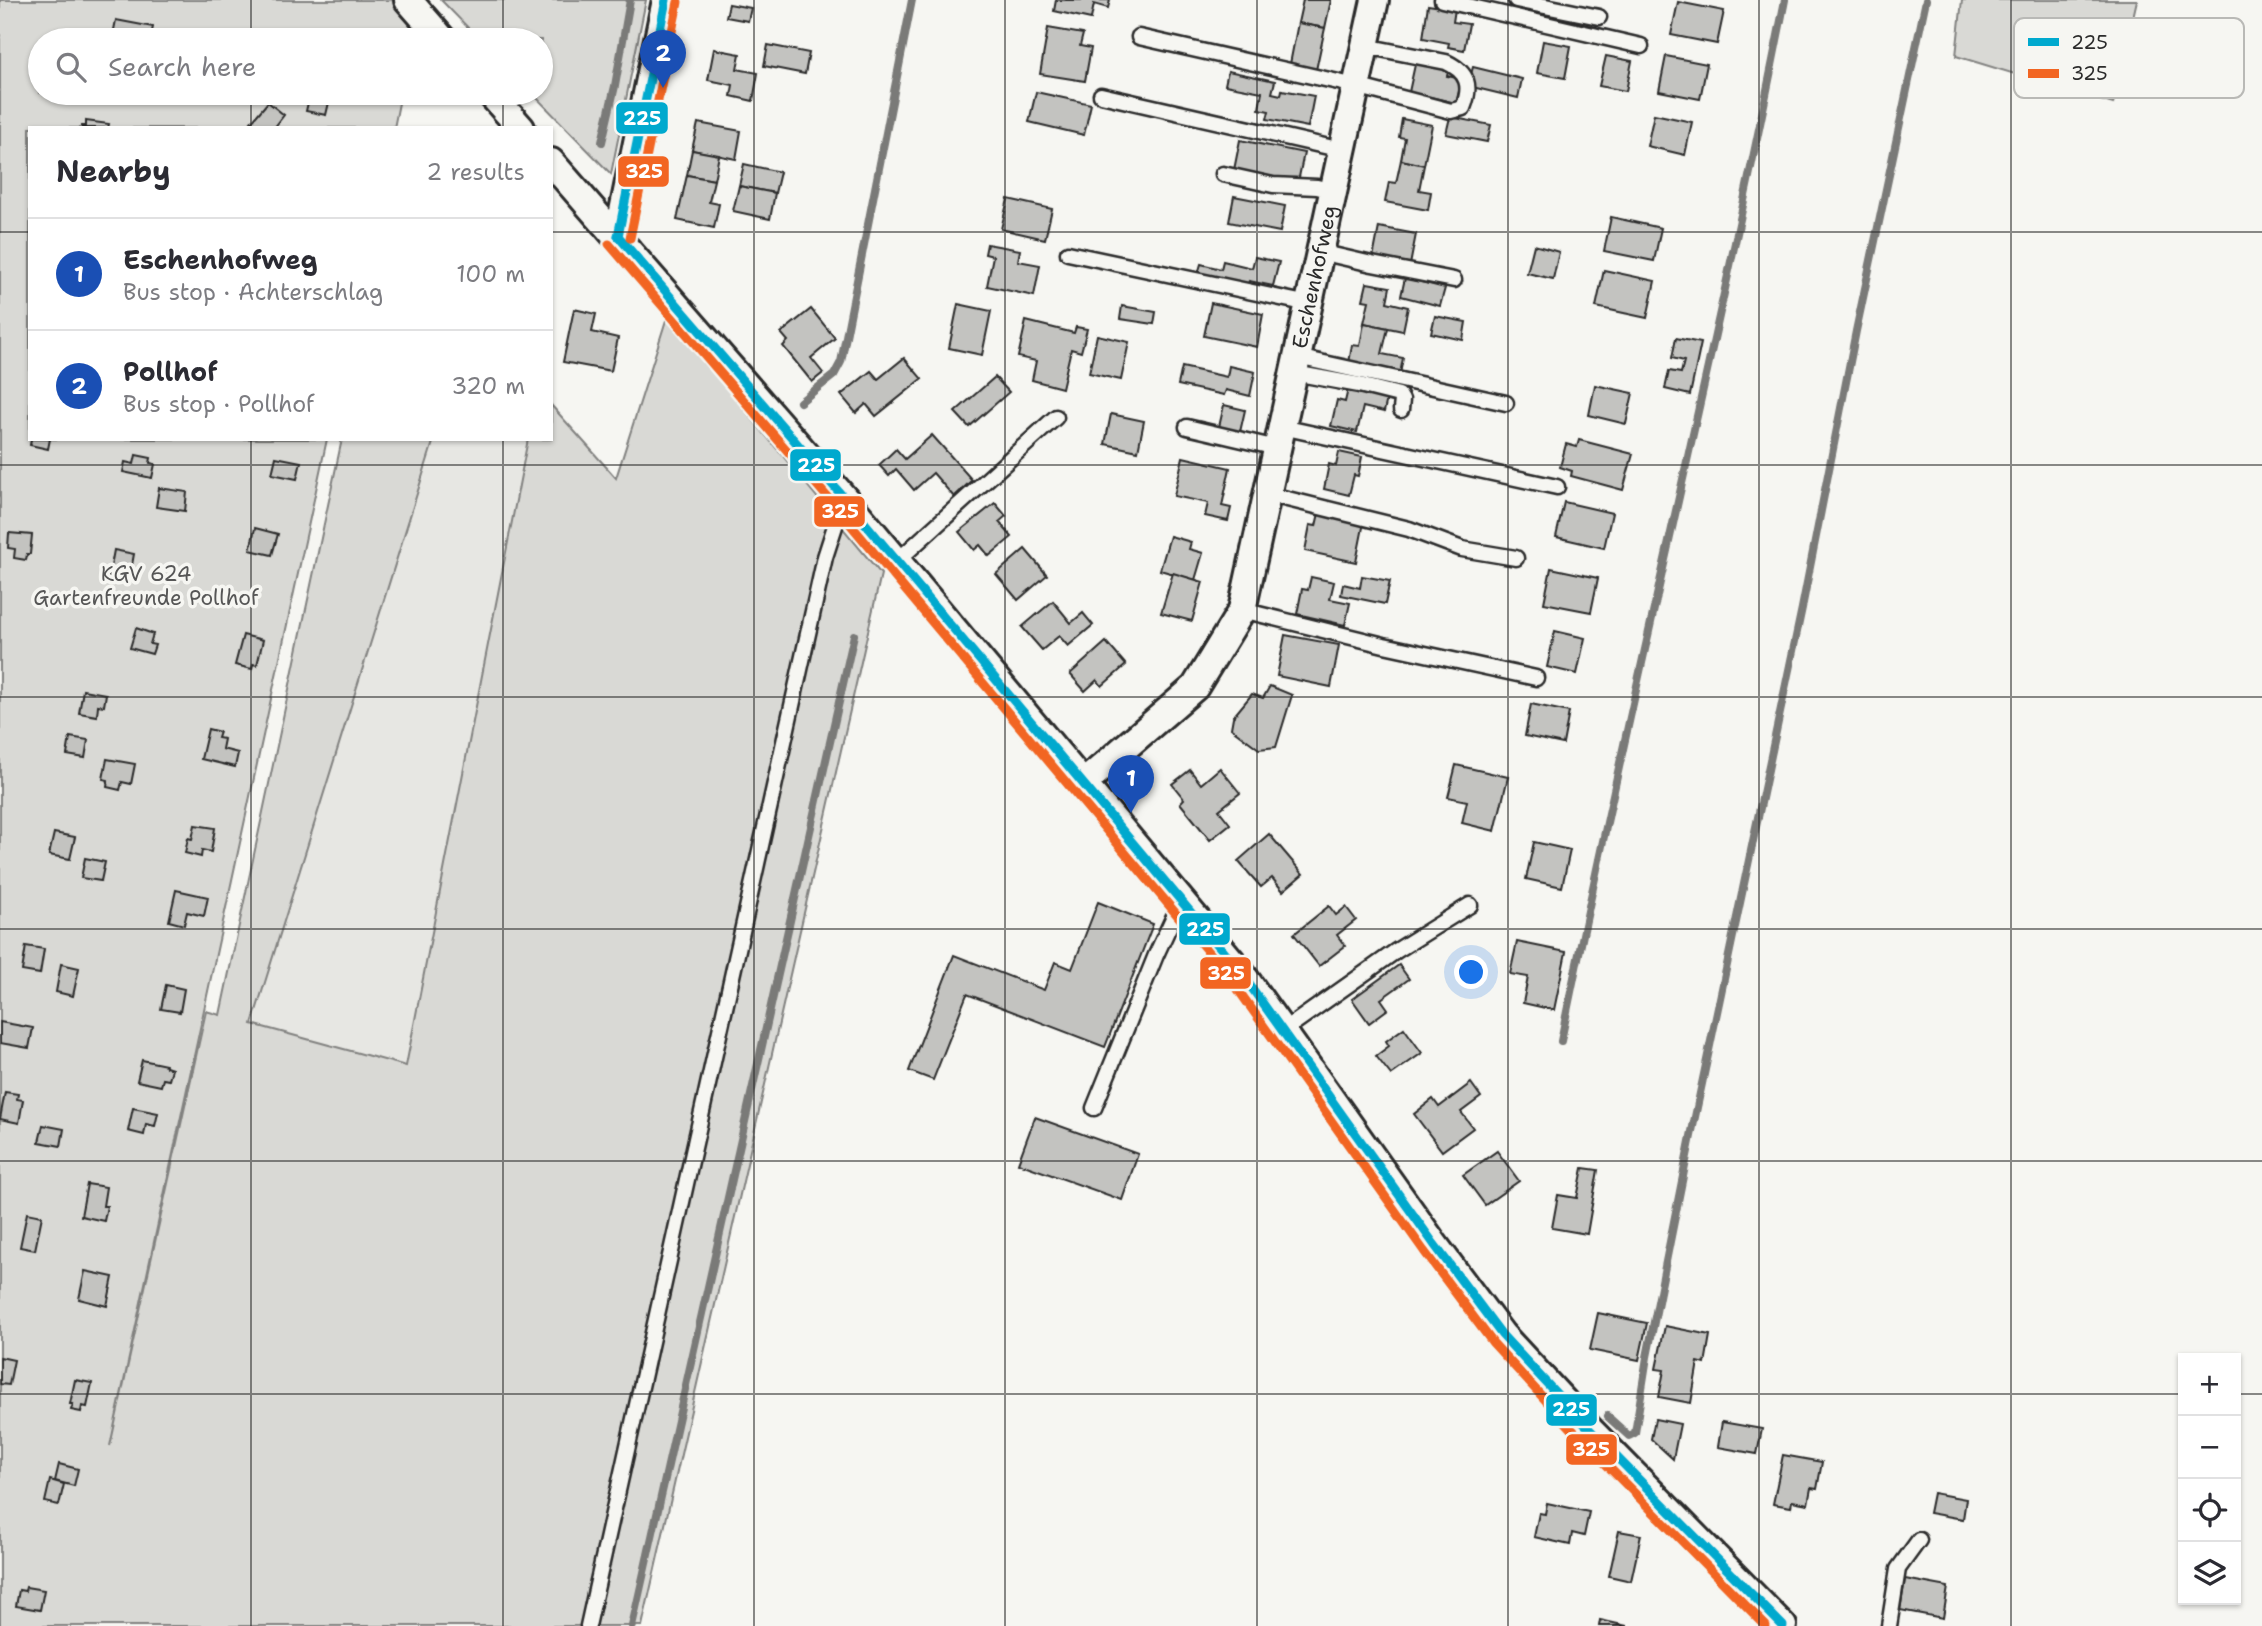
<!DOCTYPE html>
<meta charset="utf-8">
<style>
:root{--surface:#fff;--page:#f7f7f7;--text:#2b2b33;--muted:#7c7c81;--line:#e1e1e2;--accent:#1f6fb2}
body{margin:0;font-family:"Shantell Sans",sans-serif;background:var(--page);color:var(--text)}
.controls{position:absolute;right:21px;bottom:21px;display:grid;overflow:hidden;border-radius:0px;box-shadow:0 2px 5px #0004}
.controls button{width:63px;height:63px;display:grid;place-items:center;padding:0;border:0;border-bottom:2px solid var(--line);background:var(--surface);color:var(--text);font:35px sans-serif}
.you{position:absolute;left:1472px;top:973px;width:24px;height:24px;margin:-18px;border:5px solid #fff;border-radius:50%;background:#1a73e8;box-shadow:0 0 0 10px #1a73e833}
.badge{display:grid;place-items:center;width:46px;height:46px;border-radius:50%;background:var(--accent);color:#fff;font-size:23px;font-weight:700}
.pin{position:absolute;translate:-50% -58px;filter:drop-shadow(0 2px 4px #0008)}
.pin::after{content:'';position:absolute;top:37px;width:24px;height:21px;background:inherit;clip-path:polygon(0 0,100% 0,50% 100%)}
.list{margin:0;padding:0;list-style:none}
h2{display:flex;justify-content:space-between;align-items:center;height:91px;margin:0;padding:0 28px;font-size:30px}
h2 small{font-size:23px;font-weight:400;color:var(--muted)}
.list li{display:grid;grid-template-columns:46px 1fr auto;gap:21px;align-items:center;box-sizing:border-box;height:112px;padding:0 28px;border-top:2px solid var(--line)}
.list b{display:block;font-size:26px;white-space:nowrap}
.list p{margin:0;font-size:23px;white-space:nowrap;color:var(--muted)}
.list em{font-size:23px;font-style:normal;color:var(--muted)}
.icon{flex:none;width:38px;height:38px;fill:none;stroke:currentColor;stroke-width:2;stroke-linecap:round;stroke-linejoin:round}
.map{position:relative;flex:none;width:2262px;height:1626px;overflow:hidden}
.search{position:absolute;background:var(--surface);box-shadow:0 2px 5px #0004;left:28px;top:28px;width:525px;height:77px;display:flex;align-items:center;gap:18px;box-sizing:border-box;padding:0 24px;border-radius:38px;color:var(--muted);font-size:26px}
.panel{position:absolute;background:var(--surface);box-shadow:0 2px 5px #0004;left:28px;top:126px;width:525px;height:315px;border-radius:0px}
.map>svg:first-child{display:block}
.built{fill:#e7e7e3}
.green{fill:#d9d9d5;stroke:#828280;stroke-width:2}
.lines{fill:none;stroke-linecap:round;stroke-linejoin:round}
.stream{stroke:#7a7a78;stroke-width:8}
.building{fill:#c3c3c0;stroke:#2b2b2b;stroke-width:2}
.lane-casing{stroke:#2b2b2b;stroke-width:19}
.street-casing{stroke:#2b2b2b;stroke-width:32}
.lane{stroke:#f6f6f2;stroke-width:14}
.street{stroke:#f6f6f2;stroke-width:26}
.bus-1-casing{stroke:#f6f6f2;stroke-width:14}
.bus-2-casing{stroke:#f6f6f2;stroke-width:14}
.bus-1{stroke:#00a9ce;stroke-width:9}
.bus-2{stroke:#f26522;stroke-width:9}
.grid{fill:none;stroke:#2b2b2b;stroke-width:2;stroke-opacity:0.55}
.labels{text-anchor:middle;stroke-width:7;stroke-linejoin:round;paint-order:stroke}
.street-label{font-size:21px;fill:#2b2b2b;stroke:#f6f6f2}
.park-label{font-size:21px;fill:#565656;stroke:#f6f6f2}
.key{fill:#f6f6f2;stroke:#b9b9b6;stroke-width:2}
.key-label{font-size:19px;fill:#2b2b2b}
.line-badge{stroke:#f6f6f2;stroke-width:2.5}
.badge-label{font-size:19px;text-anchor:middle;font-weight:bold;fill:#fff}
</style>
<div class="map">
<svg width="2262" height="1626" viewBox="0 0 2262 1626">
<rect width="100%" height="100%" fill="#f6f6f2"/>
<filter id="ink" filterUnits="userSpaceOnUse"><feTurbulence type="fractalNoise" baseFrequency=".0143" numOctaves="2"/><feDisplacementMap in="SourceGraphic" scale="14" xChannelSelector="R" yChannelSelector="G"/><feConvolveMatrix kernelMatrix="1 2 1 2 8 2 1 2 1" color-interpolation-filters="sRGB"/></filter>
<g filter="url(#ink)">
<!-- built -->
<path class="built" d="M434,439H528L406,1066L252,1024Z"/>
<!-- green -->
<g class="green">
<path d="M0,0H421L413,40H40V93H401L394,128H30V439H327L110,1446L206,1011L220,1015L342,439H434L252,1024L406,1066L528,439H551V405L616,478L667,317L881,574L642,1626H0Z"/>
<path d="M441,0H646L611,174L532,93H541V40H480Z"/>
<path d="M1962,0H2137L2113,104L1956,56Z"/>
</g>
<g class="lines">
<!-- stream -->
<g class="stream">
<path d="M602,142L615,86L630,0"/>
<path d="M800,402L834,375L841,362L912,0"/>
<path d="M1561,1041C1631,693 1717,348 1785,0"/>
<path d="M1607,1416L1629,1436L1635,1433L1647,1357L1691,1136L1802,608L1856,331L1926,0"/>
<path d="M632,1626L854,635"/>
</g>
</g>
<!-- building -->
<g class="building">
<path d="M1056,0H1110L1108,8L1094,4L1091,19L1054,11Z"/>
<path d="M1303,0H1331L1325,28L1298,23Z"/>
<path d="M1678,2L1724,11L1717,44L1671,35Z"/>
<path d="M729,4L751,8L748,21L726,17Z"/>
<path d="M1428,5L1455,9L1453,22L1469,24L1464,50L1448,47L1449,43L1423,38Z"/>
<path d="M116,20L153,27L150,40H112Z"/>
<path d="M1298,23L1325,28L1316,70L1290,64Z"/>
<path d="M1048,28L1083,34L1080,46L1091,48L1085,81L1040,74Z"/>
<path d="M271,30L292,35L291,40H268Z"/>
<path d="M1543,41L1571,46L1565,78L1537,73Z"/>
<path d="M768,45L809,53L805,74L764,66Z"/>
<path d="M714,49L740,54L737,69L758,73L753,101L731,96L733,85L708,80Z"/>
<path d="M1606,56L1632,61L1626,91L1599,86Z"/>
<path d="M1666,56L1707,64L1700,99L1659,91Z"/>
<path d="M1416,60L1449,68L1447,76L1462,79L1456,103L1409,92Z"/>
<path d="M1473,67L1522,79L1518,98L1468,86Z"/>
<path d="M1228,71L1275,81L1272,93L1281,95L1282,90L1314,96L1308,127L1267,119L1269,111L1259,109L1262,92L1225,85Z"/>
<path d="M1036,92L1091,104L1084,135L1029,122Z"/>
<path d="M310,94L330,98L326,115L306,111Z"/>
<path d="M268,102L284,115L274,128H258L251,122Z"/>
<path d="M1654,114L1692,122L1685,155L1647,146Z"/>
<path d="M1450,117L1491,125L1487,142L1446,134Z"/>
<path d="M1402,119L1432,125L1424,165L1401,160L1405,138L1399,137Z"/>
<path d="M86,121L109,124L108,128H82V126H86Z"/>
<path d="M698,123L741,131L736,159L692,150Z"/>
<path d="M1240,140L1304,153L1298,182L1234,170Z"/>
<path d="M692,150L719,155L714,180L687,175Z"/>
<path d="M1401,160L1424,165L1419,190L1431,192L1428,210L1385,202L1389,182L1396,183Z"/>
<path d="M744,164L780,172L775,193L739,186Z"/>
<path d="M687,175L714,180L709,202L719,204L714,228L677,220Z"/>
<path d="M739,186L775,193L770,219L733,211Z"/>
<path d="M1234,196L1285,206L1280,232L1229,222Z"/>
<path d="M1008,199L1052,209L1045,239L1001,229Z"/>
<path d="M1611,217L1661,228L1654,261L1604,251Z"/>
<path d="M1379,227L1416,234L1410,265L1373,258Z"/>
<path d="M987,244L1020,250L1018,261L1040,265L1034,296L987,286L993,256L985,254Z"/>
<path d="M1534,245L1559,252L1553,279L1527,273Z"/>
<path d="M1255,257L1279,262L1273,286L1249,281L1247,286L1198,274L1201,264L1221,269L1223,261L1252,268Z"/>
<path d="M1604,270L1655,281L1647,318L1596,307Z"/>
<path d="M1405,278L1445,288L1440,306L1401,296Z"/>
<path d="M1367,283L1390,287L1387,302L1408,307L1403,331L1364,323L1369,301L1363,300Z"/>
<path d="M1211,303L1263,314L1257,347L1204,336Z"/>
<path d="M958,304L991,311L982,355L949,348Z"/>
<path d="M1122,306L1156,312L1154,324L1120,319Z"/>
<path d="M574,309L596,314L592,332L618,338L611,371L563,362Z"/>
<path d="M811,309L835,338L811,358L823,373L812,382L783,346L788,341L781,333Z"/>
<path d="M1435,316L1466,322L1463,340L1431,333Z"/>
<path d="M1026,321L1074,333L1076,327L1087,329L1081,352L1071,349L1062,388L1032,380L1036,361L1018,357Z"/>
<path d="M1364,323L1388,328L1382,354L1403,358L1400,374L1349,363L1352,345L1360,346Z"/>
<path d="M1097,335L1129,342L1121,380L1089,373Z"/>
<path d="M1676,338L1701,343L1690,395L1665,389L1669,371L1681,373L1684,361L1672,358Z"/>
<path d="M904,358L922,379L876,416L866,404L856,413L841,395L871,371L878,379Z"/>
<path d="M1229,366L1255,372L1250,396L1226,390L1224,395L1178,385L1182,367L1227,377Z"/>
<path d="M995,377L1009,392L969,427L955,412Z"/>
<path d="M1595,385L1633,393L1626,424L1589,415Z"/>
<path d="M1348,389L1387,398L1384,412L1363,407L1357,432L1331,426L1337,400L1345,402Z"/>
<path d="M1224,405L1245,410L1240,432L1219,427Z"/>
<path d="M1111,414L1144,421L1138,451L1105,444Z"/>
<path d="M932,435L972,480L954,497L933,473L914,490L896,469L889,476L879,465L896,449L905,459Z"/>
<path d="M31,439H50L48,449L30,445Z"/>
<path d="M1579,440L1633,454L1623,490L1571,476L1572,471L1560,467L1566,444L1577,447Z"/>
<path d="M1339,452L1362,457L1358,476L1354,475L1349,495L1324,489L1329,464L1336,466Z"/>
<path d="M136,455L151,458L150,463L155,464L152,478L123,472L125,462L134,464Z"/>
<path d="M276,457L301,462L297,479L272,474Z"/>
<path d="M1183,457L1230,468L1222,506L1231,508L1228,521L1205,516L1208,503L1174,496Z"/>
<path d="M159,488L187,492L185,511L156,507Z"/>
<path d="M1564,502L1612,513L1604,548L1556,537Z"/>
<path d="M995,503L1006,516L999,522L1012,537L989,556L980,545L974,550L959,532Z"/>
<path d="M1319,513L1364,522L1356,562L1305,551L1310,525L1316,526Z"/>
<path d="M255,528L278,534L272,555L250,550Z"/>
<path d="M9,533L32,535L30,554H27L26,560L14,558L15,549L8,548Z"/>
<path d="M1170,536L1191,542L1189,549L1203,553L1195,580L1160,570Z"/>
<path d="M1025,549L1047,575L1018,600L996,574Z"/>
<path d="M114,550L134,554L129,581L109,577Z"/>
<path d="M1551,568L1598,578L1591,612L1544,603Z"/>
<path d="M1173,573L1203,582L1192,621L1161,613Z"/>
<path d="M1362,576L1390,581L1385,604L1341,595L1343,584L1360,588Z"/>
<path d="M1311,577L1334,582L1330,599L1350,603L1345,625L1297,614L1302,589L1308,590Z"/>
<path d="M1053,601L1071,623L1083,613L1093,625L1068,646L1059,636L1042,650L1022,627Z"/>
<path d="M136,628L153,634L150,644L155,645L152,654L130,648Z"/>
<path d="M1555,631L1585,638L1577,674L1547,667Z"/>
<path d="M243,635L263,640L257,665L253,664L252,669L235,665Z"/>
<path d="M1285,635L1339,645L1331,687L1277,676Z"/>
<path d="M1106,642L1126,665L1102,686L1097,680L1085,691L1070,674Z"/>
<path d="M1270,686L1292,695L1276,747L1259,749L1231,728L1233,717L1252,694L1263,698Z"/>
<path d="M83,690L106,694L104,706L98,705L97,716L79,713Z"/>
<path d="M1531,704L1569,712L1563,744L1525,736Z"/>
<path d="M208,729L220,732L218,738L224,739L222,749L238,753L235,767L201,759Z"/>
<path d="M70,737L88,740L85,758L67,755Z"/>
<path d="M107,759L135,764L131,784L122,782L120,790L107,787L108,780L103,779Z"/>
<path d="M1456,765L1508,777L1495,831L1462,823L1467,801L1448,797Z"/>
<path d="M1220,768L1240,793L1219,810L1230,824L1210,840L1180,803L1184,799L1172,784L1190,770L1201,784Z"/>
<path d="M195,825L215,828L211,852L202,850L201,857L185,853L188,838L192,839Z"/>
<path d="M54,833L75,837L70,859L49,855Z"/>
<path d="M1269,834L1303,874L1283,891L1272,878L1261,887L1238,861Z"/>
<path d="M1534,842L1570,850L1562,887L1526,879Z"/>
<path d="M85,858L105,862L101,881L81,878Z"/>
<path d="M176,890L208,897L204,916L187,912L184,925L169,921Z"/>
<path d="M1098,902L1153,924L1105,1047L967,994L933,1080L909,1071L954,955L1044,990L1055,962L1072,969Z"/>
<path d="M1329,906L1336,915L1346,907L1356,920L1337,935L1345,946L1319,966L1294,934Z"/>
<path d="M1517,942L1566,952L1554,1010L1523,1003L1528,977L1510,974Z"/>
<path d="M26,946L44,949L40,974L22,971Z"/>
<path d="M61,964L79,968L73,996L56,992Z"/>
<path d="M1399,965L1409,979L1381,999L1388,1009L1369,1023L1352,999Z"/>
<path d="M166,985L184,989L180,1012L161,1009Z"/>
<path d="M0,1022L33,1028L29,1048L0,1043Z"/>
<path d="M1404,1028L1422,1053L1391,1075L1376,1056L1389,1046L1386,1041Z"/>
<path d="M142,1060L166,1065V1067L172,1069L169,1080L163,1079L161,1086L137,1081Z"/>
<path d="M1471,1083L1481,1097L1461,1112L1473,1128L1442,1151L1414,1114L1433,1099L1439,1107Z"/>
<path d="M5,1092L18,1094L17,1099L23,1100L19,1123L0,1119Z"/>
<path d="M133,1108L158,1113L155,1126L146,1124L144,1135L128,1131Z"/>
<path d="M1035,1117L1138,1154L1122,1200L1018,1163Z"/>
<path d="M43,1125L64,1129L61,1146L39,1142Z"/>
<path d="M1497,1151L1519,1181L1485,1205L1463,1175Z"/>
<path d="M1583,1168L1598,1170L1587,1234L1552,1228L1558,1195L1577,1198Z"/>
<path d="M87,1184L106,1187L103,1206H107L104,1221L81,1216Z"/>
<path d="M27,1213L42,1216L35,1250L20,1247Z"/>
<path d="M85,1271L113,1277L107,1306L79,1299Z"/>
<path d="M1598,1313L1647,1323L1639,1360L1590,1350Z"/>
<path d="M1665,1326L1710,1335L1705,1364L1698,1362L1691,1403L1659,1397L1664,1370L1656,1369Z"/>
<path d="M0,1357L14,1360L9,1385L0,1384Z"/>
<path d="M75,1380L92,1383L87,1407L82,1406L81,1412L71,1410L73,1404H70Z"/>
<path d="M1655,1419L1680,1424L1673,1459L1651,1439Z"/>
<path d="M1722,1422L1762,1429L1757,1454L1718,1447Z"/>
<path d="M1783,1455L1822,1462L1817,1489L1811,1488L1808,1504L1792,1501L1791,1507L1773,1504Z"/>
<path d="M59,1464L78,1469L74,1486L55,1481Z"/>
<path d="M50,1480L64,1484L59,1505L45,1502Z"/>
<path d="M1933,1493L1966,1499L1963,1519L1929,1513Z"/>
<path d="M1547,1503L1589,1512L1584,1536L1572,1533L1570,1545L1534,1537L1539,1513L1545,1514Z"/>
<path d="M1619,1531L1641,1535L1631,1581L1609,1576Z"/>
<path d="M1905,1579L1948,1587L1943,1618L1900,1610Z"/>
<path d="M26,1587L44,1590L40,1610L16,1606L19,1590L25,1591Z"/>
<path d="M1600,1620L1627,1626H1599Z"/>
</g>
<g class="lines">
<defs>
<g id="lane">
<path d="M1442,0L1641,46"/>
<path d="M1516,0L1599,17"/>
<path d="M1139,37L1356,86L1451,111L1463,108C1472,86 1468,72 1446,62L1365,46"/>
<path d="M1101,95L1342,150"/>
<path d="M1223,174L1273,185L1317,187L1333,191"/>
<path d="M1320,252L1372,264L1454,280"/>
<path d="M1068,253L1309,304"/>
<path d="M1297,357L1506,403"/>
<path d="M1294,373L1359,385L1399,395L1402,400L1401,410"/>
<path d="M1187,427L1277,448"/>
<path d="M1282,427L1557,487"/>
<path d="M1267,494L1409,529L1462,549L1516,558"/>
<path d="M897,561L1056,417"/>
<path d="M1242,610L1384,645L1536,678"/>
<path d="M1283,1031L1396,951L1470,905"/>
<path d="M1094,1108L1156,955L1181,901"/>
<path d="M588,1626L825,557L844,498"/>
<path d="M1889,1626L1898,1569L1919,1540"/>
</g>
<g id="street">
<path d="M408,0L443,40"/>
<path d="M490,93L521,128"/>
<path d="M551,162L844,498L1239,970L1434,1244L1502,1335L1591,1431L1783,1626"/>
<path d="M618,236L666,0"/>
<path id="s1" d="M1084,783L1195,687L1242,610L1375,0"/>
</g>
</defs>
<!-- lane casing -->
<use href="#lane" class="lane-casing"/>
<!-- street casing -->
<use href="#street" class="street-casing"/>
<!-- lane -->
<use href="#lane" class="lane"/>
<!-- street -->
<use href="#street" class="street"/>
<defs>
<g id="bus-1">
<path d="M618,236L844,498L1239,970L1434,1244L1502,1335L1591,1431L1783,1626"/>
<path d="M618,236L666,0"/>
</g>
<g id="bus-2">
<path d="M630,238L678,2"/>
<path d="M609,244L835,506L1229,977L1424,1251L1493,1343L1582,1440L1766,1626"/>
</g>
</defs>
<!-- bus-1 casing -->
<use href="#bus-1" class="bus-1-casing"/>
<!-- bus-2 casing -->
<use href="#bus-2" class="bus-2-casing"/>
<!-- bus-1 -->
<use href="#bus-1" class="bus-1"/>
<!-- bus-2 -->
<use href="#bus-2" class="bus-2"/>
</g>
</g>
<!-- grid -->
<path class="grid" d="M251,0V40M503,0V40M754,0V1626M1005,0V1626M1257,0V1626M1508,0V1626M1759,0V1626M2011,0V1626M251,93V128M503,93V128M0,232H30M551,232H2262M251,439V1626M503,439V1626M0,465H2262M0,697H2262M0,929H2262M0,1161H2262M0,1394H2183M2236,1394H2262"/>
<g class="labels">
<!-- street labels -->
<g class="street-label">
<text dy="7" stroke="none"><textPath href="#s1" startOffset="578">Eschenhofweg</textPath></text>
</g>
<!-- park labels -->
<g class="park-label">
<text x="146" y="581">KGV 624<tspan x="146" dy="24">Gartenfreunde Pollhof</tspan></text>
</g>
</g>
<!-- legend -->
<rect x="2014" y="18" width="230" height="80" rx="10" class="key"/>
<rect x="2028" y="38" width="31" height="8" fill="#00a9ce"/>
<rect x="2028" y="69" width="31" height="9" fill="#f26522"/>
<g class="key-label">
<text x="2071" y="49">225</text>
<text x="2071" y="80">325</text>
</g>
<g class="line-badge">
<rect x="615" y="101" width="54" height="34" rx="7" fill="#00a9ce"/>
<rect x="617" y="155" width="53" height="33" rx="7" fill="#f26522"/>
<rect x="789" y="448" width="53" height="34" rx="7" fill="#00a9ce"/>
<rect x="813" y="495" width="53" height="33" rx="7" fill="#f26522"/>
<rect x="1178" y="912" width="53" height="34" rx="7" fill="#00a9ce"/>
<rect x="1199" y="956" width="53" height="34" rx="7" fill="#f26522"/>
<rect x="1545" y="1393" width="53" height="34" rx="7" fill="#00a9ce"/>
<rect x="1565" y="1433" width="53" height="33" rx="7" fill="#f26522"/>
</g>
<g class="badge-label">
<text x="642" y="125">225</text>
<text x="644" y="178">325</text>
<text x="816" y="472">225</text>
<text x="840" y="518">325</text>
<text x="1205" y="936">225</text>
<text x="1226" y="980">325</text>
<text x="1571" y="1416">225</text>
<text x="1591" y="1456">325</text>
</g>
</svg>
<div class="controls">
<button>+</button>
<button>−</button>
<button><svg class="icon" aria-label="locate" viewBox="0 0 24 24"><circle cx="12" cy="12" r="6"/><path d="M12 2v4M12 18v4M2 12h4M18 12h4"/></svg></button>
<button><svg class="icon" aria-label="layers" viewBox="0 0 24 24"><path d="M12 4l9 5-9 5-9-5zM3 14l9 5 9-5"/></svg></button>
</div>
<div class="you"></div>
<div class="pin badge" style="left:1131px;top:813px;background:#1a4fb4">1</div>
<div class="pin badge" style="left:663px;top:88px;background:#1a4fb4">2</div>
<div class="search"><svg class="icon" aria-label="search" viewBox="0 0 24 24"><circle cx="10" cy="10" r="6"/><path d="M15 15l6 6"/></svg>Search here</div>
<section class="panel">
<h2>Nearby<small>2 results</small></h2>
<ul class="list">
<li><span class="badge" style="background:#1a4fb4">1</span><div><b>Eschenhofweg</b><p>Bus stop · Achterschlag</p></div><em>100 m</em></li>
<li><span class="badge" style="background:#1a4fb4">2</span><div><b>Pollhof</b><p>Bus stop · Pollhof</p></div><em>320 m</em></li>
</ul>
</section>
</div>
